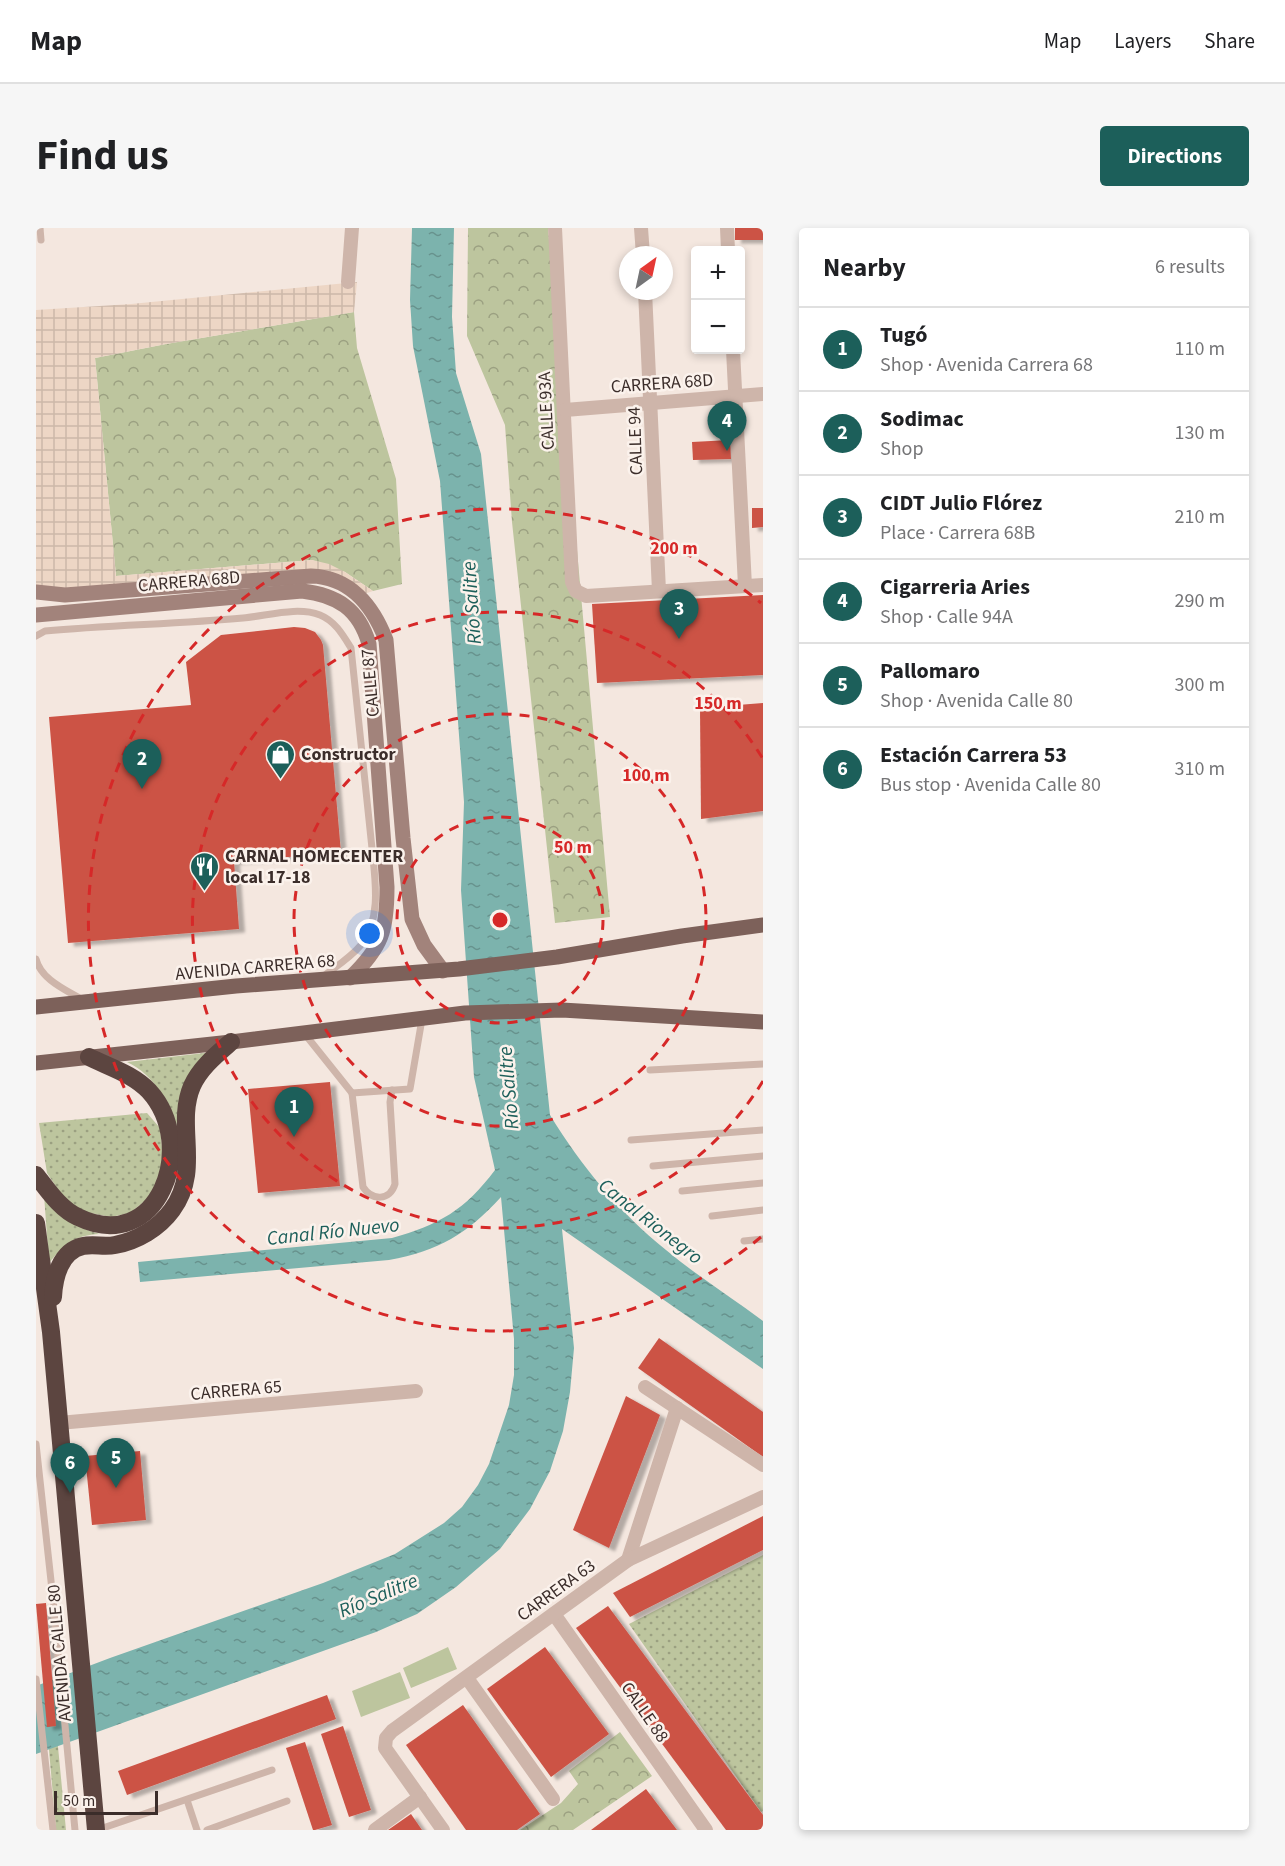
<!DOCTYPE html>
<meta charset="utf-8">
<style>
:root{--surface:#fff;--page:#f6f6f6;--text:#202124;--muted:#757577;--line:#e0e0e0;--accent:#1c5f5a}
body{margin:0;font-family:"Source Sans 3",sans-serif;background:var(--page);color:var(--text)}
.controls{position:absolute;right:18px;top:18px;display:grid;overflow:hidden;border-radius:6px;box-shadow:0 3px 9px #0003}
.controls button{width:54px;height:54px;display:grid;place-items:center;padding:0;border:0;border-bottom:2px solid var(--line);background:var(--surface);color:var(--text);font:30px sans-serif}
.compass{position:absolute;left:583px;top:18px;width:54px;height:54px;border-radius:50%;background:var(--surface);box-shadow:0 3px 9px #0003;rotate:33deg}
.scale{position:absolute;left:18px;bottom:15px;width:104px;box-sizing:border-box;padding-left:6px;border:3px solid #3b2d2a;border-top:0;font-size:16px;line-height:21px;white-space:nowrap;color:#3b2d2a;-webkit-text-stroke:4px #fbf2ec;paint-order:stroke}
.you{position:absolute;left:334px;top:706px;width:21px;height:21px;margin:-15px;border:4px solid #fff;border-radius:50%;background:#1a73e8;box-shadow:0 0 0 9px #1a73e833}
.badge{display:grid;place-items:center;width:39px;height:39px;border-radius:50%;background:var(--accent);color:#fff;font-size:20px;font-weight:700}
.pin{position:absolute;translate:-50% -50px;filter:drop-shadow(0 2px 3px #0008)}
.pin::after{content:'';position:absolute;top:32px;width:21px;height:18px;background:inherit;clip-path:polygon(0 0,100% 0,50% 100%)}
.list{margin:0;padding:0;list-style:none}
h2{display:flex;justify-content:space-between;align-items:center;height:78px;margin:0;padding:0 24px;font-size:26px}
h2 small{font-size:20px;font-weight:400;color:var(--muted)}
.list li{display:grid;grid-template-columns:39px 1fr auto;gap:18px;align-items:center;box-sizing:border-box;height:84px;padding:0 24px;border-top:2px solid var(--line)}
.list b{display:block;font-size:22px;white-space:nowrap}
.list p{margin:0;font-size:20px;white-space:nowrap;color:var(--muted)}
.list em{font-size:20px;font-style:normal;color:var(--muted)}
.map{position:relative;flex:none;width:727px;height:1602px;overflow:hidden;border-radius:6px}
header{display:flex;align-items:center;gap:36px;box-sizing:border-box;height:84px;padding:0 30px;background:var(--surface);border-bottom:2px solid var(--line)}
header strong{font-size:28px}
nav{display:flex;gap:33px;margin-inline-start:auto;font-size:21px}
.intro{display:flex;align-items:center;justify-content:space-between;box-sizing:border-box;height:144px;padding:0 36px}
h1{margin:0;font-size:42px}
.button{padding:15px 27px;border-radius:6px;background:var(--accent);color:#fff;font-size:21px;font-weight:700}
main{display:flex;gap:36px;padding:0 36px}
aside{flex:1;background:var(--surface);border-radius:6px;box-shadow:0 3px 9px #0003}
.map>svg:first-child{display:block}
.grass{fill:url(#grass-dots)}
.park{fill:url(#park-crowns)}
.garden{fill:#bdc59e}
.plaza{fill:url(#plaza-grid)}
.water{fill:url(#water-ripples)}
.building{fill:#cc5245;filter:url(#shadow)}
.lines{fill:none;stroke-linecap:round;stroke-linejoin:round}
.lane{stroke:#ceb5aa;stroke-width:7}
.street{stroke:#ceb5aa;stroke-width:14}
.secondary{stroke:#a2837b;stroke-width:15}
.primary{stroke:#7d615a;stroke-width:15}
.highway{stroke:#5c4540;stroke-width:18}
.ring{fill:none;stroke:#d62828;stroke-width:3;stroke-dasharray:10 8}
.labels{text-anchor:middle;stroke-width:5;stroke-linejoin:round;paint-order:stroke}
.street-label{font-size:18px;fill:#3b2d2a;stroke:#fbf2ec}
.poi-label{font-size:18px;font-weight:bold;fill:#3b2d2a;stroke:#fbf2ec;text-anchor:start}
.water-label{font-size:20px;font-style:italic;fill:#1c5f5a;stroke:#fbf2ec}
.centre{fill:#d62828;stroke:#fbf2ec;stroke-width:3}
.ring-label{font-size:18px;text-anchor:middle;font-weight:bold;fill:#d62828;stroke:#fbf2ec;stroke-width:5;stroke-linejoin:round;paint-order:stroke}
</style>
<header>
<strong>Map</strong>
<nav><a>Map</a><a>Layers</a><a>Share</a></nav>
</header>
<div class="intro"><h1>Find us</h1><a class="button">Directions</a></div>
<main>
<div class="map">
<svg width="727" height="1602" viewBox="0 0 727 1602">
<defs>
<pattern id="grass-dots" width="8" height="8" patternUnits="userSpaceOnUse" patternTransform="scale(1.5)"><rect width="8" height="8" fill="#bdc59e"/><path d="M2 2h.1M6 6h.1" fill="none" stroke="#9ba081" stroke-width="1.8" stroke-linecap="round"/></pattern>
<pattern id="park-crowns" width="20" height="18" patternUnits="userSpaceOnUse" patternTransform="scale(1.5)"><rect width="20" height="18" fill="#bdc59e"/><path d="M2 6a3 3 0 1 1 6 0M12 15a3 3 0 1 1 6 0" fill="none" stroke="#9ba081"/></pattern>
<pattern id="plaza-grid" width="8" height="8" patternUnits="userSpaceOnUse" patternTransform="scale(1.5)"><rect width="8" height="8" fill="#edd6c5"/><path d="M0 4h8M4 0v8" fill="none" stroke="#ccb8a9"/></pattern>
<pattern id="water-ripples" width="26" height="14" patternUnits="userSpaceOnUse" patternTransform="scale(1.5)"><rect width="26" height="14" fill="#7cb3ad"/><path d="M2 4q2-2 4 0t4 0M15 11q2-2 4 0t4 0" fill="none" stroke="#67928d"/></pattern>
<filter id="shadow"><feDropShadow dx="6" dy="3.5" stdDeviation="1.5" flood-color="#0004"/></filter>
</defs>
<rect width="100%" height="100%" fill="#f4e7df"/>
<!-- grass -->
<g class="grass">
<path d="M177,824L142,880L140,904C132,874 120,848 91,834Z"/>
<path d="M111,885L124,900L127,929L124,951L111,971L94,985L75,989L49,984L29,972L11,945L3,895Z"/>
<path d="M8,967C27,988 35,998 64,1006C39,1007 29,1016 13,1035Z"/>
<path d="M727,1327V1583L725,1584L593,1396Z"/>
<path d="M20,1498L30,1602H20L11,1499Z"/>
</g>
<!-- park -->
<g class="park">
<path d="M432,0H512L574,689L519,695L476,294L469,197L431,108Z"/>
<path d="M318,84L321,120L360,251L366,356L337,363L309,344L276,332L80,348L59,130L130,116Z"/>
<path d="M584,1504L616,1548L537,1602H484L525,1575L542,1556L533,1543Z"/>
</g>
<!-- garden -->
<g class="garden">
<path d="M412,1419L421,1441L375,1460L367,1440Z"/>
<path d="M364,1444L374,1470L325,1489L316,1463Z"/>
</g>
<!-- plaza -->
<path class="plaza" d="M321,54L318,84L130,116L59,130L80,348L276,332L293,336L309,344L337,363L328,366L299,346L25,362L0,358V82L95,76Z"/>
<!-- water -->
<path class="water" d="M376,0H418L416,89L420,145L445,226L514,887C546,939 583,984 630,1022C661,1048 695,1069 727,1093V1141L526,1001L538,1120L534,1164L527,1203L514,1243L494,1281L464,1321L420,1359L381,1386L340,1404L0,1526V1458L74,1430L287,1355L359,1326L408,1295L426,1279L442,1257L453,1236L473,1177L478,1147V1111L465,969C431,1006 403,1023 353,1032L104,1054L102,1034L356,1010C403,997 429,982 459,942L438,849L425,662L428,574L404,253L377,118L374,72Z"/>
<!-- building -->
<g class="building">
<rect x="699" y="0" width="28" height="12"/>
<path d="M694,212L695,231L657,232L656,214Z"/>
<path d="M716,280H727V299L716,300Z"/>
<path d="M727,367V447L561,455L556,376Z"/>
<path d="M258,399L269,400L279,404L285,412L287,417L305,625L198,633L203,701L32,715L13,489L155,477L150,434L185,407Z"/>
<path d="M727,475V583L665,591L664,480Z"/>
<path d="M294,854L304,958L222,965L212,861Z"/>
<path d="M623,1110L727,1184V1229L602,1140Z"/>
<path d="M590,1168L624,1187L573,1320L537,1302Z"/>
<path d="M104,1223L110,1292L56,1297L49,1228Z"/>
<path d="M727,1288V1322L594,1389L577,1365Z"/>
<path d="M10,1375L20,1498L11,1499L0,1376Z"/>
<path d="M572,1378L727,1587V1602H690L540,1400Z"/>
<path d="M509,1419L573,1506L515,1549L451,1461Z"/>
<path d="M291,1467L300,1491L91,1567L82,1543Z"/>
<path d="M427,1477L504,1586L481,1602H430L370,1517Z"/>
<path d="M307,1498L335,1582L313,1589L285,1506Z"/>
<path d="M269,1514L296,1597L279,1602H277L250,1520Z"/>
<path d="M610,1561L641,1602H555Z"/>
<path d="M375,1586L386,1602H352Z"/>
</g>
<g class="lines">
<!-- lane -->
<g class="lane">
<path d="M4,0L5,12"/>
<path d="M0,408L9,403C75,397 141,396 207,390C231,388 261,378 284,387C299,393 307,407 315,420L337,630C340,658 344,693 325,717C315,729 301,738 289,747"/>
<path d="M0,731C5,751 28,761 45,771"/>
<path d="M268,805L316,865L374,861L386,791"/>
<path d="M614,842L727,836"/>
<path d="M316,865L327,959C336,973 354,973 359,956L354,874L356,862"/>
<path d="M595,912L727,902"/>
<path d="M617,938L727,928"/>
<path d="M646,963L727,955"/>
<path d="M676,988L727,982"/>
<path d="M708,1013L727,1011"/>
<path d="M0,1216L17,1371L39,1602"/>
<path d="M0,1451L17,1602"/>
<path d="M151,1572L161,1602"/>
<path d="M61,1602L236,1542"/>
<path d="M171,1602L251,1573"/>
</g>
<!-- street -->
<g class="street">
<path d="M519,0L536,354L540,363L550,368L727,357"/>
<path d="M605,0L607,27"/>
<path d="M691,0L692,22"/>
<path d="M312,54L316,0"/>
<path d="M609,63L623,363"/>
<path d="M697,122L709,358"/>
<path d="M529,182L727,166"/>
<path d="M609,1159L727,1237"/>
<path d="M23,1195L380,1163"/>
<path d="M592,1332L641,1180"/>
<path d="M518,1386L670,1602"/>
<path d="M431,1450L517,1571"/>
<path d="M339,1602L384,1569"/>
<path d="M407,1602L349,1520L350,1510L356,1503L592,1332L727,1269"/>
</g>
<!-- secondary -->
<g class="secondary">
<path d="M0,364L29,367L275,348C314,349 337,378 350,412L367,610L376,691L388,717L407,743"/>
<path d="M0,387L266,363C301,367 323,381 333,416L351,659C351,703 346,719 314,750"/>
</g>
<!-- primary -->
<g class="primary">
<path d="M0,779L200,758L423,741L521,729L646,708L727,697"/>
<path d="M0,835L195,814L429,785L526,782L727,794"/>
</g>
<!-- highway -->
<g class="highway">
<path d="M0,947C12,962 24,981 42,989C122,1028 163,918 113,863C97,846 73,839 53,829"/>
<path d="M0,995L15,1104L60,1602"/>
<path d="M17,1069C18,1050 24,1023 47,1018C57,1016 69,1019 79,1017C101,1013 123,1000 136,982C166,941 139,898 156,858C164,840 180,827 195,814"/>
</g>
</g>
<!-- distance rings -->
<g class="ring">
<circle cx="464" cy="692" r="103"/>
<circle cx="464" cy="692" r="206"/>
<path d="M727 853A308 308 0 1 1 727 531"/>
<path d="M725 1009A411 411 0 1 1 725 375"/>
</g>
<!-- icons -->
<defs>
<symbol id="shop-pin" viewBox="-11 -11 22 30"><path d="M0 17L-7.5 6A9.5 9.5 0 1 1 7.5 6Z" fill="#1c5f5a" stroke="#fbf2ec"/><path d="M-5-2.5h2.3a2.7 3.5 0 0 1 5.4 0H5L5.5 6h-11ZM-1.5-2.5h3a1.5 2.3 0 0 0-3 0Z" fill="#fff"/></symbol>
<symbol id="restaurant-pin" viewBox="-11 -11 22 30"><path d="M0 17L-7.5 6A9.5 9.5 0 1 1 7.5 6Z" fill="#1c5f5a" stroke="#fbf2ec"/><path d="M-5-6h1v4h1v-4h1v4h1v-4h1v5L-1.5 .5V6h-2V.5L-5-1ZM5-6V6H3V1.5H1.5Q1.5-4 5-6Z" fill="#fff"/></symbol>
</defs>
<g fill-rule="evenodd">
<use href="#shop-pin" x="228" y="510" width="33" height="45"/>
<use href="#restaurant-pin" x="152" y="622" width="33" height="45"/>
</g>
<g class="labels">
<!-- street labels -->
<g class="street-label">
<text transform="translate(626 155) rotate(-4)" y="6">CARRERA 68D</text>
<text transform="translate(510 183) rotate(-93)" y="6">CALLE 93A</text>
<text transform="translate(599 213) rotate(-92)" y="6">CALLE 94</text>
<text transform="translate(153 353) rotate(-5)" y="6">CARRERA 68D</text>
<text transform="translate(334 455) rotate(-95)" y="6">CALLE 87</text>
<text transform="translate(219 739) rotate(-5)" y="6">AVENIDA CARRERA 68</text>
<text transform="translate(200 1162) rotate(-5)" y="6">CARRERA 65</text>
<text transform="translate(520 1362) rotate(-36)" y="6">CARRERA 63</text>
<text transform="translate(23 1425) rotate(-95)" y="6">AVENIDA CALLE 80</text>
<text transform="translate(609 1484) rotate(55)" y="6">CALLE 88</text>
</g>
<!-- poi labels -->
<g class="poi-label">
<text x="265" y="532">Constructor</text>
<text x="189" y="634">CARNAL HOMECENTER<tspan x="189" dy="21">local 17-18</tspan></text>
</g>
<!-- water labels -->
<g class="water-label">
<text transform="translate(435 375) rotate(-94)" y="7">Río Salitre</text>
<text transform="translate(472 860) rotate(-95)" y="7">Río Salitre</text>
<text transform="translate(615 993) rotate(38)" y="7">Canal Rionegro</text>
<text transform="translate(297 1003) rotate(-6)" y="7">Canal Río Nuevo</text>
<text transform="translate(342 1367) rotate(-23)" y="7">Río Salitre</text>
</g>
</g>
<circle cx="464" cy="692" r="9" class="centre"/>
<g class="ring-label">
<text x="638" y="326">200 m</text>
<text x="682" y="481">150 m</text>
<text x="610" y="553">100 m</text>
<text x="537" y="625">50 m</text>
</g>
</svg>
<div class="controls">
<button>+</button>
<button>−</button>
</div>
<svg class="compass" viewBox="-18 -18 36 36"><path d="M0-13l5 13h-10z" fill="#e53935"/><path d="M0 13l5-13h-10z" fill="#757577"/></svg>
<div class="scale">50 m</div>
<div class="you"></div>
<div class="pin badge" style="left:258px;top:909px">1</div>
<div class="pin badge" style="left:106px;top:561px">2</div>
<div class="pin badge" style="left:643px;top:411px">3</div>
<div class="pin badge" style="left:691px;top:223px">4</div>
<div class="pin badge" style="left:80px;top:1260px">5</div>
<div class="pin badge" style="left:34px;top:1265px">6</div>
</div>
<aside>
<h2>Nearby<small>6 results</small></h2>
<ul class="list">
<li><span class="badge">1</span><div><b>Tugó</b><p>Shop · Avenida Carrera 68</p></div><em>110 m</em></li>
<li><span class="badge">2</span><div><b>Sodimac</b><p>Shop</p></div><em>130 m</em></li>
<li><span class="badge">3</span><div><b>CIDT Julio Flórez</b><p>Place · Carrera 68B</p></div><em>210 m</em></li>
<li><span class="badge">4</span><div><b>Cigarreria Aries</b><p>Shop · Calle 94A</p></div><em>290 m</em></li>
<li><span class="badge">5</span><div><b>Pallomaro</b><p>Shop · Avenida Calle 80</p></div><em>300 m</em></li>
<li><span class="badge">6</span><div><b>Estación Carrera 53</b><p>Bus stop · Avenida Calle 80</p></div><em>310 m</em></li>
</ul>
</aside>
</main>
